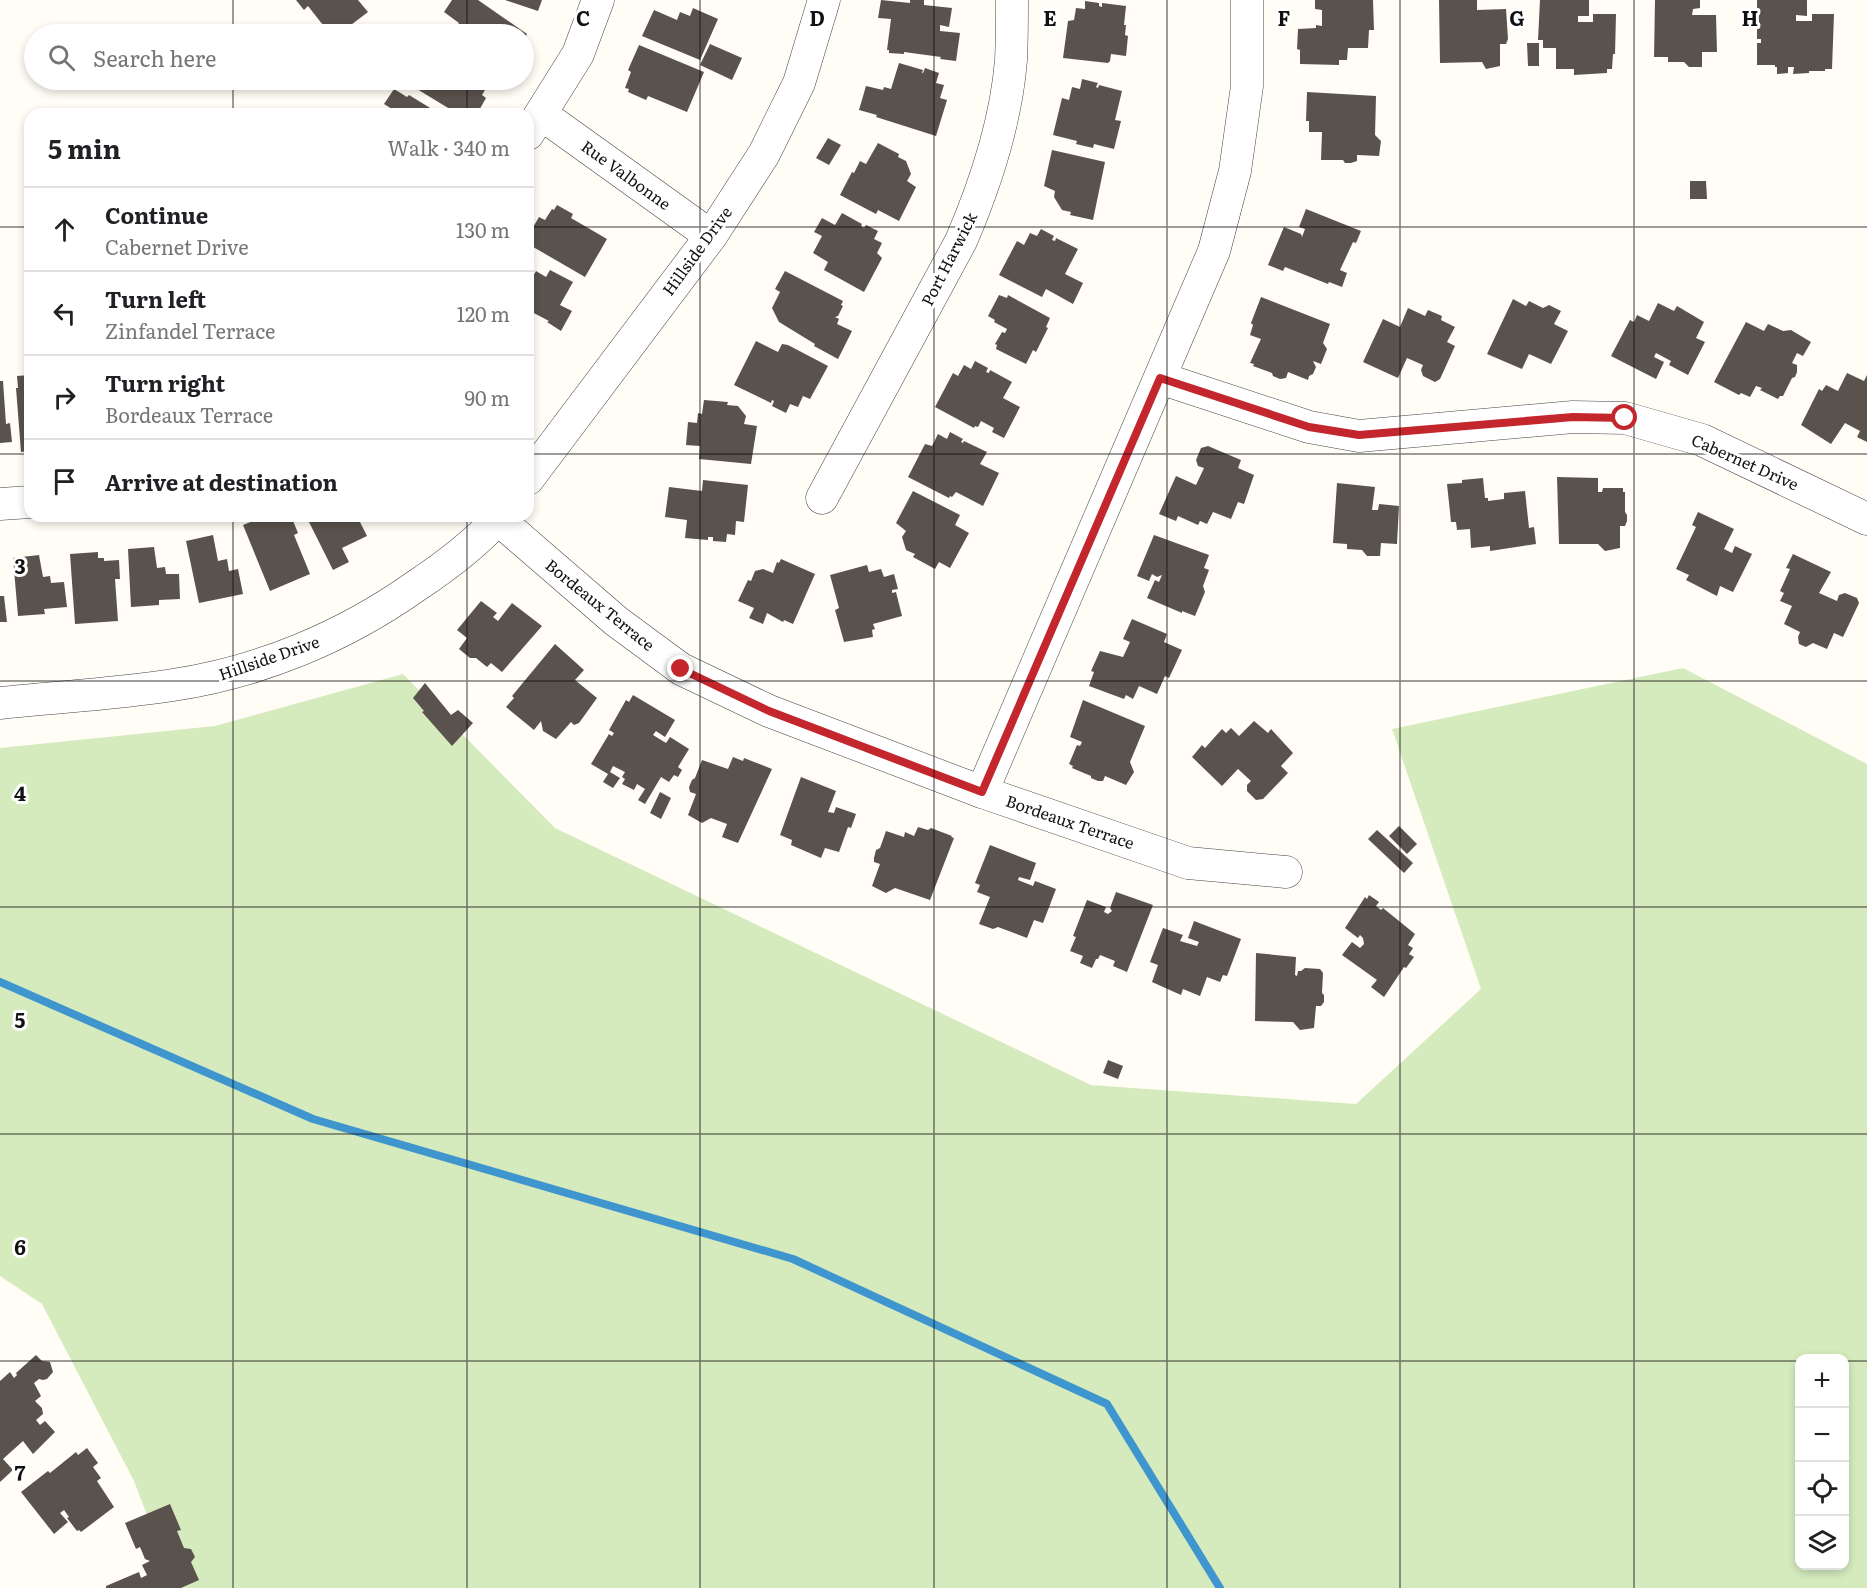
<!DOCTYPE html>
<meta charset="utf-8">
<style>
:root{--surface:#fff;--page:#f2f2f2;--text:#202124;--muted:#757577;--line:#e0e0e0}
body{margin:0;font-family:Literata,serif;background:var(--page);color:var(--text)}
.controls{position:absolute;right:18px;bottom:18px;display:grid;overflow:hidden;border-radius:12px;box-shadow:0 3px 9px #0003}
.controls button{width:54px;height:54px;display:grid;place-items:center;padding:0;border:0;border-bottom:2px solid var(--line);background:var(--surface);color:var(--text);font:30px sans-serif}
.stop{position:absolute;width:18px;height:18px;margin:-14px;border:4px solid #c4262e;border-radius:50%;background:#fff}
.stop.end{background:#c4262e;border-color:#fff;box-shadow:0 2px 6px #0008}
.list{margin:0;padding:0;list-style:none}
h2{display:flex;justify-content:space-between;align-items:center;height:78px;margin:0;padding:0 24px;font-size:26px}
h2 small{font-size:20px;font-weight:400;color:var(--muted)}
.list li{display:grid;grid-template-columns:39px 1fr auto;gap:18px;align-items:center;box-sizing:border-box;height:84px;padding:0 24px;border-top:2px solid var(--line)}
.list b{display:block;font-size:22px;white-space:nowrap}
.list p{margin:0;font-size:20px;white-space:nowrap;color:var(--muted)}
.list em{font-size:20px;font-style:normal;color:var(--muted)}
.icon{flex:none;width:33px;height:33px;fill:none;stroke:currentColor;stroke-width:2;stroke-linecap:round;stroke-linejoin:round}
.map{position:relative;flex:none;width:1867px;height:1588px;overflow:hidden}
.search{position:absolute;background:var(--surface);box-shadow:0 3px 9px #0003;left:24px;top:24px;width:510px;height:66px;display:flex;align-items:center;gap:15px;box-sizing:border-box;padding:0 21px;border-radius:33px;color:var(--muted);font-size:22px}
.panel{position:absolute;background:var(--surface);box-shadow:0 3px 9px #0003;left:24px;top:108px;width:510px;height:414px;border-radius:18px}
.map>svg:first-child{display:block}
.green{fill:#d5ebbd;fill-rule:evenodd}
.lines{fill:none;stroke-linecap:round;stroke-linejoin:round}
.stream{stroke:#3f96cf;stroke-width:8}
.building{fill:#5a524d}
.minor-casing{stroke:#444;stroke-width:33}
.minor{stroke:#fff;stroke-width:32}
.route{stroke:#c4262e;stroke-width:8}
.grid{fill:none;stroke:#111;stroke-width:1.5;stroke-opacity:0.55}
.labels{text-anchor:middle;stroke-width:6;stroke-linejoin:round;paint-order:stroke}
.street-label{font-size:16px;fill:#111;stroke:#fff}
.grid-label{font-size:20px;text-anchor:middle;font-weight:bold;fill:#111;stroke:#fff;stroke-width:6;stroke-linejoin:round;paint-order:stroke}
</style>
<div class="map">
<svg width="1867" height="1588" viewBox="0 0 1867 1588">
<rect width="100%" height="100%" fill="#fffdf5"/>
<!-- green -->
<path class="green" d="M1683,668L1867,764V1588H175L134,1481L42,1304L0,1276V748L215,726L403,674L555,828L1091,1085L1356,1104L1481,989L1392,729ZM1800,1358H1844V1566H1800Z"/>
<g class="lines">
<!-- stream -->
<path class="stream" d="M0,982L313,1119L793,1259L1107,1404L1220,1588"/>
</g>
<!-- building -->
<g class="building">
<path d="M296,0H358L368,12L339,34H330L308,6L304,10Z"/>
<path d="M452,0H478L527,34L524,39V34H451L459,23L444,12Z"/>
<path d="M505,0H542L538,11Z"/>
<path d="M881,0L910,3V0H924V5L952,8L949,27L940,25V31L960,33L956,61L940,59L941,57L904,52V54L889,53V50H887L891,19L878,18Z"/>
<path d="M1315,0H1373L1374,30H1369L1368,48H1348L1347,60H1339V65L1300,64V50L1297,49L1298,29L1316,28V25L1322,26V10L1315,9Z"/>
<path d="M1439,0H1477V10L1506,9L1508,39L1506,44H1500V66L1486,69L1482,62L1440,63Z"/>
<path d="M1540,0H1589V16H1578V22H1593V14H1616L1615,54H1613L1612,69H1607V73L1574,75V69H1556V48H1543V40H1538Z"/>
<path d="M1655,0H1700V8L1693,9L1692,15H1716L1717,52H1702V67H1689L1684,62H1668V57H1654Z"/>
<path d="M1757,0H1807V16L1796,15V21H1812V14H1834L1832,69H1825V71H1809V73L1793,74L1794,67H1788V73L1777,74V67H1775V65H1757V43H1761V39H1757Z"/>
<path d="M1085,1L1099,3V6L1102,7V3L1126,6L1124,25H1126L1125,35L1128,36L1126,56L1111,54L1110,61L1108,63L1063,58L1068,21L1074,20L1076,8L1085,9Z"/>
<path d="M693,8L718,19L700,60L642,36L654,10L677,20L680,12L690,16Z"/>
<path d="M1527,43H1539V66H1528Z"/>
<path d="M710,44L742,58L732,80L700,65Z"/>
<path d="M639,45L704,72L687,112L648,96L646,100L628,92L629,89L625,88L631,72L628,70Z"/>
<path d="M899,63L923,70L922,73H923L925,68L939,73L936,83L944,85L940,98L947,100L936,136L876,117L877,115L859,110L866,86L883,90L884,87L891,89Z"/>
<path d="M1082,79L1098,83L1096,87L1098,88L1099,85L1122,91L1115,120L1121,121L1114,149L1094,144L1093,148L1076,144L1077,141L1053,135L1062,98L1069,100L1072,87L1080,89Z"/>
<path d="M406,80H487L482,89L485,90L482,95L486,98L477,114H458L412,86L413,84Z"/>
<path d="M394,89L407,97L409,95L440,114H400L384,104Z"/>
<path d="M1307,92L1376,96L1375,135L1381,141L1379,156L1357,155V161L1351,163H1345L1343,160H1321L1322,132H1309V121H1306Z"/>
<path d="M828,138L841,145L829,165L816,158Z"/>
<path d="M878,143L899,154L898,157L906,161L911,174L907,181L916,187L899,221L878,210L876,214L840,195L852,172L854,173L860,161L866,164Z"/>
<path d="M1052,150L1105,162L1093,220L1070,215L1071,212L1062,210L1054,197L1055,191L1044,186Z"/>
<path d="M1690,181H1706L1707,199H1690Z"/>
<path d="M557,205L573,214L571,218L607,239L585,277L528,244V236L539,217L545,220L552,209L554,210Z"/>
<path d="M1306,209L1361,231L1356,243L1353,242L1340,270L1347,273L1342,287L1329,282L1328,284L1285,267L1283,271L1268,265L1284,227L1301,234L1302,237L1305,229L1299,227Z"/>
<path d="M842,213L862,224L861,226L864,228L866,225L878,231L874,239L882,243L877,253L882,258L864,292L824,270L828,262L813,253L822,236L814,232L822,218L835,225Z"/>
<path d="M1041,229L1054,236L1052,240L1055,241L1056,238L1078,249L1065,274L1083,283L1073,304L1046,289L1042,297L999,275L1017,241L1024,245L1030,233L1037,236Z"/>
<path d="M550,270L573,282L560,305L572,311L561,331L547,322L549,321L528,310V275L532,278L536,271L546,277Z"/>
<path d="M785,271L843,301L841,305L843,306L838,316L835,317L839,319L837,324L852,331L838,359L814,346L815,344L779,322L772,308L780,292L775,289Z"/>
<path d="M999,295L1007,298L1008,295L1050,318L1046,327L1048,328L1036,352L1033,350L1026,364L996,349L997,345L995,344L1002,332L1005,333L1007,329L994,322L995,320L988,316Z"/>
<path d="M1261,297L1330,324L1323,343L1327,349L1321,364L1313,361L1316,367L1313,374L1309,376L1308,380L1288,372L1286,378L1280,379L1273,376L1272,373L1253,366L1254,364L1250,363L1261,339L1250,335L1253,325L1251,323Z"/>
<path d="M1513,299L1526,306L1529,301L1543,308L1549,305L1561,311L1554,324L1568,331L1551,364L1529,354L1522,369L1487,354Z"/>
<path d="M1658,303L1674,311L1677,306L1704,322L1696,338L1705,342L1688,375L1669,365L1671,361L1656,353L1654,357L1664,362L1656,379L1611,356L1630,320L1634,322L1637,315L1649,321Z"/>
<path d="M1408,308L1425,316L1428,310L1442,316L1441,320L1455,327L1447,342L1455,346L1440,379L1435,382L1423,376L1421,370L1423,365L1407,358L1398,378L1363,362L1383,319L1400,327Z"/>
<path d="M1746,322L1764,331L1768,324L1783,331L1791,330L1811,342L1803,356L1797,353L1792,363L1797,365V372L1795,377L1792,378L1783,396H1780L1778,399L1760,390L1762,388L1756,386L1750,397L1741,393L1739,395L1714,382Z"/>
<path d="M756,341L778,352L782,344L788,345L828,366L810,399L803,396L798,407L790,404L786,413L772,406L774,401L772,400L771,403L734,385Z"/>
<path d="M975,361L988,368L986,372L989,373L990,370L1012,382L1003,398L1020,407L1004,438L992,432L994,428L981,421L978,427L975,426L974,428L935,407L953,373L958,376L964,365L971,369Z"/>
<path d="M1847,373L1864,381L1867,375V442L1857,437L1860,431L1845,423L1831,444L1801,425L1819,389L1822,391L1826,385L1838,391Z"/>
<path d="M30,375V451L21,452L16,388H18L17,376Z"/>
<path d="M0,381H3L6,424L10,423L12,442L0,443Z"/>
<path d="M704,400L728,402L727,405L738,406L746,416L744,424L757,426L751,464L699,459L700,446L686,445L688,422L697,423L698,413L702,414Z"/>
<path d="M950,432L963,439L961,442L963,443L964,441L987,452L980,464L999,473L983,506L956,492L952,497L950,496L949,498L908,477L925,444L932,446L938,434L947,439Z"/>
<path d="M1208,446L1241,460L1238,468L1254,475L1244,504L1238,502L1231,519L1213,512L1207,524L1200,521L1198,525L1178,516L1176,521L1159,514L1176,476L1196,485L1204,468L1198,466L1196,460L1201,448Z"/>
<path d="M1557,477L1598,478V492H1602L1603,488H1623V492H1625V512L1627,515V521L1625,526H1620V548L1605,551L1598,544H1559Z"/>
<path d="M1483,478L1485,498H1488V501L1504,499V493L1525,491L1529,528L1534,527L1536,544L1490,551V546L1471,548L1470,529L1457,530L1456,522H1451L1447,484L1462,483V480Z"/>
<path d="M703,480L748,485L744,522L736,521L735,535L727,534L726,542L713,541V537H708V540L685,538L687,520L665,517L669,487L702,491Z"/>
<path d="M1337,483L1375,487L1372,510H1378L1379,504L1399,506L1397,544L1381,543L1380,556H1367L1362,550L1347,549V544L1333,543Z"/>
<path d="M913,491L960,515L955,525L969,533L950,568L939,562L935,569L913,557L915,554L906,550L902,537L906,531L896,523Z"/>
<path d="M1698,512L1734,529L1724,549L1732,553L1735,546L1752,554L1733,592L1720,586L1717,596L1686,580L1689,575L1676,569L1696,527L1692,525Z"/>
<path d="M265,516H270L271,519L279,516H291L298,533L294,535L310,574L270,591L243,525Z"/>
<path d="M306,516H357L367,536L342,548L349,562L333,570Z"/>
<path d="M213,535L218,561L227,559L229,571L238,569L243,594L199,603L186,541Z"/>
<path d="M1154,535L1209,555L1204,568L1209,570L1203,586L1205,592L1195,616L1182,611V613L1147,598L1155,580L1159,582L1162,575L1157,577L1152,574L1149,581L1137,576Z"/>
<path d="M154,547L157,568L165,567L166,574H179L180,599L159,600V605L131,607L128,549Z"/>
<path d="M98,552V558H104V561L119,560L120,579H115L118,621L75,624L70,554Z"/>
<path d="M1793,554L1831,572L1819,593L1837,601L1839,595L1845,593L1857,598L1859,603L1843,637L1834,633L1827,649L1813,643L1806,647L1799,644L1798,637L1800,632L1784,624L1792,606L1780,601L1784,593L1780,591L1790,569L1786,568Z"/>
<path d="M39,555L43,577L50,576L51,583L64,582L67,607L44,609L45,614L18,616L13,558Z"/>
<path d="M781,559L815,574L793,624L784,620L783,622L767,613L763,624L749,618L754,608L738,601L748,580L751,581L755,571L763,569L773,573L777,562L779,563Z"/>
<path d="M867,565L869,572L881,569L884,577L894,574L898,589L892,590V593L896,592L902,616L873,624L875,629L872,630L873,637L844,642L835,610L839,608L830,575Z"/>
<path d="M0,596H4L7,622H0Z"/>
<path d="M481,601L497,613L493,617L498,621L512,603L542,626L502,672L491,663L487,667L476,658H470L459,649L467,638L457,630Z"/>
<path d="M1132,619L1167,634L1164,642L1182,650L1169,678L1165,676L1157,694L1139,686L1133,699L1126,695L1124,699L1089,686L1094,672L1091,671L1100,651L1123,657L1130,642L1123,639Z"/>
<path d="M555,644L584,670L575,680L597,698L579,723L574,725L571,722L556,739L543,731L541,721L534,730L506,707L514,698L512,696Z"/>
<path d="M425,683L451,715L458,710L473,723L452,746L422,712L424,711L413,698Z"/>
<path d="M633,695L675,720L665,737L656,731L653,735L666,743L670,737L689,749L678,767L682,770L678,777L674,775L669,782L661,777L645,804L638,800L645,789L637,784L634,790L622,784L625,779L622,777L625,772L613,766L610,772L620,778L613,788L603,782L608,774L591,764L609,734L612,736L614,733L609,730L626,700L629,702Z"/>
<path d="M1083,700L1145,726L1130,762L1134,772L1126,785L1105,776L1103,781H1098L1091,778V776L1072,768L1073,766L1069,764L1077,745L1080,746L1082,742L1070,737Z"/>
<path d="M1254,721L1268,733L1271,729L1293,753L1281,766L1288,773L1263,799L1256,800L1247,791V785L1251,781L1238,769L1222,786L1192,757L1202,745L1205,748L1222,729L1226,733L1231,728L1239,736Z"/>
<path d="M733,757L743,761L744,758L772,769L738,843L722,837L727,824L711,818L702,823L688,815L696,794L690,792L689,787L692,780L695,778L702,760L728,769Z"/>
<path d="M801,777L836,791L828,812L834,813L836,807L856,814L851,828L848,827L839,852L825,848L821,858L791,845L792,840L780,835Z"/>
<path d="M660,792L671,798L661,819L650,813Z"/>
<path d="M1399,826L1417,844L1407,854L1389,836Z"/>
<path d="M918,827L928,830L931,828L952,836L951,837L954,838L930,900L895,888L886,893L872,886L880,864L874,862V858L876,850L880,848L886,831L904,837L905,832L914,836Z"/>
<path d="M1377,830L1413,863L1404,873L1368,839Z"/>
<path d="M990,845L1036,863L1030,880L1019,877L1018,880L1033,886L1035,881L1056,889L1043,923L1034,920L1027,938L998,927L993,929L979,924L990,897L977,892L980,885L975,883Z"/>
<path d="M1116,892L1153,905L1127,972L1113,966L1115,961L1100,955L1098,959H1096L1092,968L1080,963L1083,956L1070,951L1076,937L1073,936L1087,900L1106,907L1104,912L1108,914L1112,911L1110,908Z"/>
<path d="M1369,895L1379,902L1376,906L1381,910L1383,908L1415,934L1408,945L1413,948L1409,954L1414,957L1406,968L1404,967L1384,997L1371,987L1377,980L1342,955L1352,942L1360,948L1364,944L1363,938L1360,935L1358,938L1345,928L1365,897L1367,899Z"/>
<path d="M1194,921L1241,939L1227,976L1223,975L1220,982L1207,977L1200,996L1183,989L1181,995L1152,982L1158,965L1150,962L1163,928L1183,935L1180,941L1197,946L1199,942L1188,938Z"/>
<path d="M1256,953L1296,957L1295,975L1297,976L1298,971H1301L1305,968L1320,969L1323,973L1322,993L1324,995V1002L1321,1006H1316L1314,1028L1300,1030L1293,1022L1255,1021Z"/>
<path d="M1108,1060L1123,1066L1118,1079L1103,1073Z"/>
<path d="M36,1355L42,1361L50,1362L53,1372L47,1379L43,1380L39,1379L34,1383L41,1396L35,1401L42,1408L43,1414L36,1420L40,1425L45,1421L55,1432L33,1454L23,1441L3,1459L13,1470L0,1482V1381L10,1372L14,1378L17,1375L16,1373Z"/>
<path d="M87,1448L98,1463L93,1467L101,1478L97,1481L114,1507L81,1532L79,1530L77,1531L67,1518L69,1517L64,1510L60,1513L68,1522L54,1534L21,1492L48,1471L50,1473L76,1452L78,1455Z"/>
<path d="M170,1504L181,1530L177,1531L184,1548L191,1549L195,1557L191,1562L199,1580L181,1588H106V1586L139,1572L141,1578L147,1575L142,1565L150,1561L145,1559L140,1547L136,1549L125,1523Z"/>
</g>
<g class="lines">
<defs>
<g id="minor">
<path d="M541,114L711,236"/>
<path d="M528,134L578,54L598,0"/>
<path d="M1160,378L1309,427L1359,436L1573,417L1625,418L1702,440L1867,519"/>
<path d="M528,479L711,236L764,154L799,83L824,0"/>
<path d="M822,498L961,241C986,183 1006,123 1011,60C1012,40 1012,20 1012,0"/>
<path d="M0,504L30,502"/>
<path d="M498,519L616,621L681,669L769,711L982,792L1188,863L1286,872"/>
<path d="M0,703C57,697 116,694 173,685C260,672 344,637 416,586C446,566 477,543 500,516"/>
<path d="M982,792L1214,251L1235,171L1247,86V0"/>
</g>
</defs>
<!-- minor casing -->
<use href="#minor" class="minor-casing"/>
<!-- minor -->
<use href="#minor" class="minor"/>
</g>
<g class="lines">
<!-- route -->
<path class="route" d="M681,669L769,711L982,792L1160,378L1309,427L1359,435L1573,417L1625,418"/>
</g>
<!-- grid -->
<path class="grid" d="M233,0V34M467,0V34M700,0V1588M934,0V1588M1167,0V1588M1400,0V1588M1634,0V1588M233,80V114M467,80V114M0,227H30M528,227H1867M0,454H30M528,454H1867M233,516V1588M467,516V1588M0,681H1867M0,907H1867M0,1134H1867M0,1361H1800M1844,1361H1867"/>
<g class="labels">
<!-- street labels -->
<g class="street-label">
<text transform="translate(626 175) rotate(36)" y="6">Rue Valbonne</text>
<text transform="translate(697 251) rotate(-54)" y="6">Hillside Drive</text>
<text transform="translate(949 259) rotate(-63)" y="6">Port Harwick</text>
<text transform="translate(1745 462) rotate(24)" y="6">Cabernet Drive</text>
<text transform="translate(600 605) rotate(39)" y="6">Bordeaux Terrace</text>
<text transform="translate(269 658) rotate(-19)" y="6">Hillside Drive</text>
<text transform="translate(1070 822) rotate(19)" y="6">Bordeaux Terrace</text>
</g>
</g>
<g class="grid-label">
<text x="583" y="26">C</text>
<text x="817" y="26">D</text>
<text x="1050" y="26">E</text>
<text x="1284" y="26">F</text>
<text x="1517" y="26">G</text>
<text x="1750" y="26">H</text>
<text x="20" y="574">3</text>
<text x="20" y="801">4</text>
<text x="20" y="1028">5</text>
<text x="20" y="1255">6</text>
<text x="20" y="1481">7</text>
</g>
</svg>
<div class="controls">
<button>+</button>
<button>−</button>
<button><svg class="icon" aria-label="locate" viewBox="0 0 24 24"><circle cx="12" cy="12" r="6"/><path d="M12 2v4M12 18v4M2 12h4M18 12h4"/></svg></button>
<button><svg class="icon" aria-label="layers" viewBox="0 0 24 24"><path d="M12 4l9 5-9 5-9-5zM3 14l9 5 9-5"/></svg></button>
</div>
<div class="stop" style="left:1625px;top:418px"></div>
<div class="stop end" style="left:681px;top:669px"></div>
<div class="search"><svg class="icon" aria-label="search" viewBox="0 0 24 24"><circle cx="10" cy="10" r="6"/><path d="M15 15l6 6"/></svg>Search here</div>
<section class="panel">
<h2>5 min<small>Walk · 340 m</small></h2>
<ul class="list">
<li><svg class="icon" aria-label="ahead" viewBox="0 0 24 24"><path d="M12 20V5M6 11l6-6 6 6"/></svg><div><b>Continue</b><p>Cabernet Drive</p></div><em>130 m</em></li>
<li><svg class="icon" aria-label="left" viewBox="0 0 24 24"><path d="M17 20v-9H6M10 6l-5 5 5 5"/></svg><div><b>Turn left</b><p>Zinfandel Terrace</p></div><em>120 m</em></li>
<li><svg class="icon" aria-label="right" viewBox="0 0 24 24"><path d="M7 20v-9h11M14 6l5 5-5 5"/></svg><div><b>Turn right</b><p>Bordeaux Terrace</p></div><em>90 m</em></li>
<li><svg class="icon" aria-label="arrive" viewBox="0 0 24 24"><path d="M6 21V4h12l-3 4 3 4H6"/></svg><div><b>Arrive at destination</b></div></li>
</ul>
</section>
</div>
